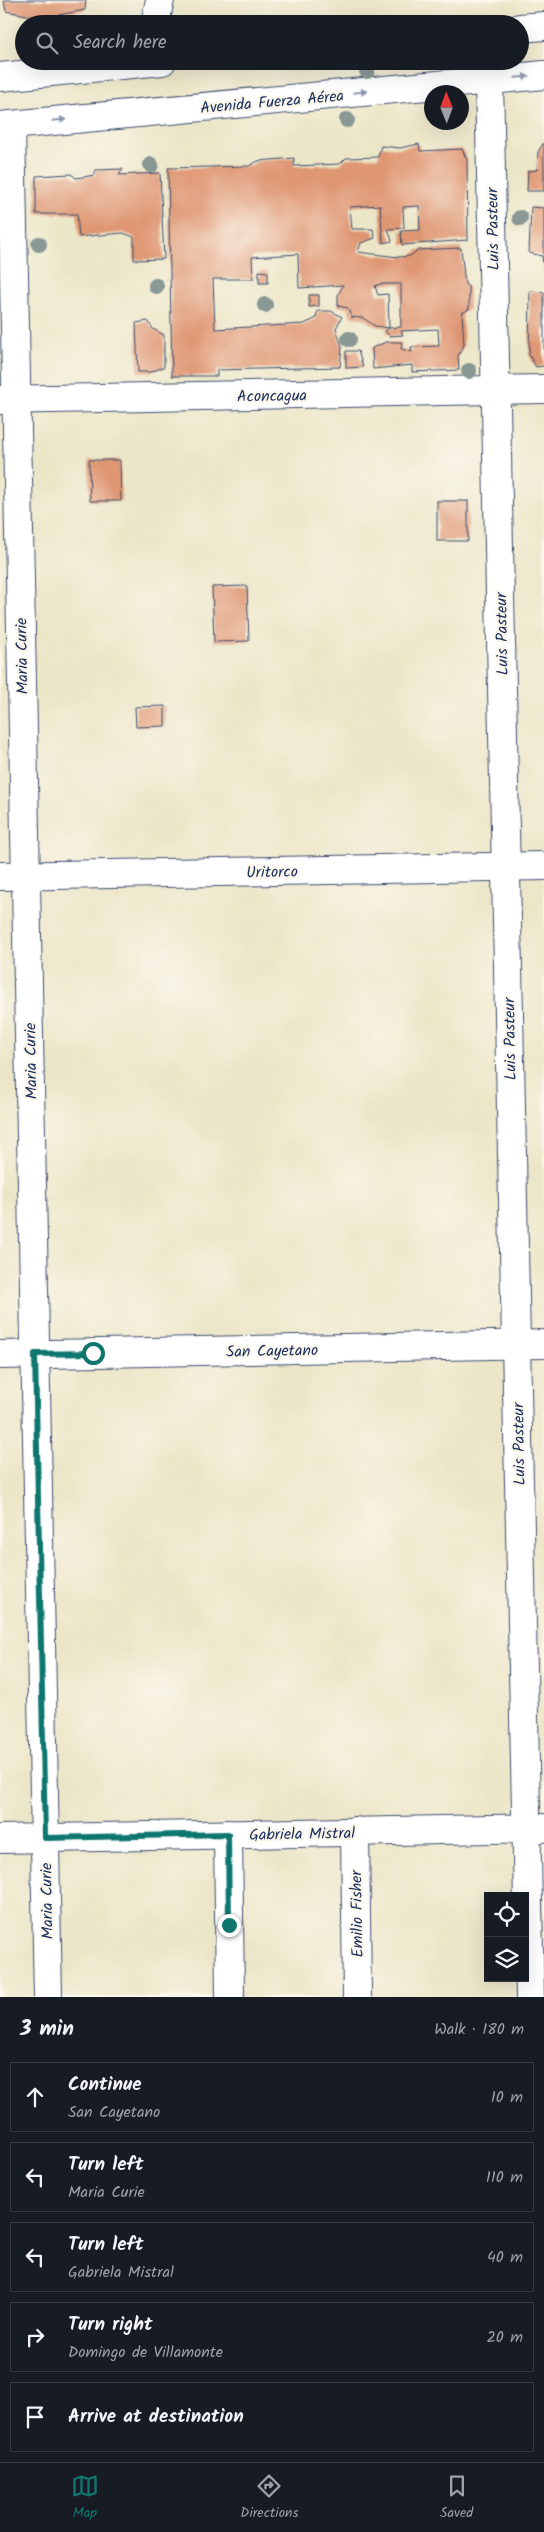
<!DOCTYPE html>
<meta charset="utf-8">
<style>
:root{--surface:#171b24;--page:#20242c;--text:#f1f3f6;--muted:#9ea1a6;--line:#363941;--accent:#0f766e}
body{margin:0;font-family:Kalam,sans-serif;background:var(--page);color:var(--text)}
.controls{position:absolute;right:15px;bottom:15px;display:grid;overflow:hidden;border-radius:0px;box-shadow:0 5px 20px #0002}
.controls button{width:45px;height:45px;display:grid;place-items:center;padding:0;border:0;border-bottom:1px solid var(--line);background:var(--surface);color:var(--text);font:25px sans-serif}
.compass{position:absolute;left:424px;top:85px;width:45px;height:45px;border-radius:50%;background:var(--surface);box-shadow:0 5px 20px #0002;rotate:359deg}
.stop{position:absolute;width:15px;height:15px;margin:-11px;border:4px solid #0f766e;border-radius:50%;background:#fff}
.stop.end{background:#0f766e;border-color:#fff;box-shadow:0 1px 5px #0008}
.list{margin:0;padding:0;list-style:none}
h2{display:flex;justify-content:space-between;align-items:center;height:65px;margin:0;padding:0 20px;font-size:21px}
h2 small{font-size:16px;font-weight:400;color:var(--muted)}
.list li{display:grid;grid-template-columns:32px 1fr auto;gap:15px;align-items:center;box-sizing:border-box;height:70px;margin:0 10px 10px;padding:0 10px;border:1px solid var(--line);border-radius:0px}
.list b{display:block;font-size:19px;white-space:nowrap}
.list p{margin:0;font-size:16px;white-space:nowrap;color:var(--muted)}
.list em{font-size:16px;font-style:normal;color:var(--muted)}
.icon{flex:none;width:28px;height:28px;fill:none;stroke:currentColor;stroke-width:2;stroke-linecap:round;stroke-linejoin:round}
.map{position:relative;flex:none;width:544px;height:1997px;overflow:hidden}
.search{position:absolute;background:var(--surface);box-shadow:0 5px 20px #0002;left:15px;right:15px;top:15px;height:55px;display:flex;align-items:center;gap:12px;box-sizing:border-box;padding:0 18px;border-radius:28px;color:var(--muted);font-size:19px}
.sheet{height:465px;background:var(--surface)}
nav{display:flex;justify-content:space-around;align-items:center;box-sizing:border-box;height:70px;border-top:1px solid var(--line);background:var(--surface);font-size:14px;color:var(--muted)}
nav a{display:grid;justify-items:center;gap:2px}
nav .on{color:var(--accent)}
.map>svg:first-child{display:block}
.building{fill:#df9672;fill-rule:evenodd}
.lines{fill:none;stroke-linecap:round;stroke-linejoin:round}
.street-casing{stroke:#3a4a6e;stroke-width:30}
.primary-casing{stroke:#3a4a6e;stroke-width:30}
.street{stroke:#fff;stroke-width:28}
.primary{stroke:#fff;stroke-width:28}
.tree{fill:#899895}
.oneway{fill:#8d97ae}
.route{stroke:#0f766e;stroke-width:6}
.labels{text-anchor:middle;stroke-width:4.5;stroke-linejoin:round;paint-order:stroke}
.street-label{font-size:16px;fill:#1b2f5e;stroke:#fbf7ec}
</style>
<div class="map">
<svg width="544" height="1997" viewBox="0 0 544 1997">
<rect width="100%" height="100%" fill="#fbf7ec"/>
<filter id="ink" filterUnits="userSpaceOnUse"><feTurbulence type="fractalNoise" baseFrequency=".02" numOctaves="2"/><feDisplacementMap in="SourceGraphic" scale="10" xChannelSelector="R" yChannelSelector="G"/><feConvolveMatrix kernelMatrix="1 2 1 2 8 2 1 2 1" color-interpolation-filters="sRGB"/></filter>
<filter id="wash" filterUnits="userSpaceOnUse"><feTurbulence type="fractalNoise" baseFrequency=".0096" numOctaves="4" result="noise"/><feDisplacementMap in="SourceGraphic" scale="20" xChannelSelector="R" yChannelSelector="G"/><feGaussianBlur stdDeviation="1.12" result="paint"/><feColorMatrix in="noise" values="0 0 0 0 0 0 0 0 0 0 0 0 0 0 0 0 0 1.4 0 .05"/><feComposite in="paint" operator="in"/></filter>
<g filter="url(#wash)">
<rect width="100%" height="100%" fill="#ece6c8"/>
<g id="blocks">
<!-- building -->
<g class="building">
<path d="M4,0H86L85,10L42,18L6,11Z"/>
<path d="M544,142V191H527L528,171L537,170L538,152Z"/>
<path d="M419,144L420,151L462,149L467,160L468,240L402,245L401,231L420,230L419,206L403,207L404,228L388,229L392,241L383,243L380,205L350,207L352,229H373L375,238L361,243L358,252L398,257L410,256L418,250L461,248L465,284L469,288V309L462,313L464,345L458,356L459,370L412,372V365L373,369L372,348L386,342H402L401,349L412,352L411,347L439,346L438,329L401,331L403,335L390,336L385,331L389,328L375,326L363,318L351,317L348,308L338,306V295L343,285L299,288L298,254L252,257L253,279H213L215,329L304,324L315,319L318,311H331L342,317L336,328L342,347L340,367L217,370V376H172L168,168L249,166L258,161L294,158V166L340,164L346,158L378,157L381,146L400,148ZM380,284H401V327L389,328L388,294L378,295L375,286Z"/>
<path d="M123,169L119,175L160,173L164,259L134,260V237L123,233L79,237L77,214H36V176L71,174L76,178L95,175V170Z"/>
<path d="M531,207L544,208V271L542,256L529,253Z"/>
<path d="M259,271L268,272V283H259Z"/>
<path d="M530,291L544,292V366L536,367L529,355Z"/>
<path d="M309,295H319V306L309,307Z"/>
<path d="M148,321L153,329L164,335V367L150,372H138L136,323Z"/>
<path d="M346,351H358L363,367L346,368Z"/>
<path d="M89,460H120L121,501H90Z"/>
<rect x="437" y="501" width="31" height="40"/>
<path d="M247,586L249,641L214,642L212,587Z"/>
<path d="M165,706V726L136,727L135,707Z"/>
</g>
</g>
</g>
<g filter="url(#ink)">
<use href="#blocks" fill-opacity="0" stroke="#3a4a6e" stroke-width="1"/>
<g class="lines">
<defs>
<g id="street">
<path d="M155,24L160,0"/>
<path d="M489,80L530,1997"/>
<path d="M11,125L48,1997"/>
<path d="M0,400L544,389"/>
<path d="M0,876L544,866"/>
<path d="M0,1355L544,1344"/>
<path d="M355,1831L357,1997"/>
<path d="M228,1834L230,1997"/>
<path d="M0,1839L543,1828"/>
</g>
<g id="primary">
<path d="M520,28L544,26"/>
<path d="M0,77L162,61"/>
<path d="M0,126L544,75"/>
</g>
</defs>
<!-- street casing -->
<use href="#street" class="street-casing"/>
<!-- primary casing -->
<use href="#primary" class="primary-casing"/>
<!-- street -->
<use href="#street" class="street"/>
<!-- primary -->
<use href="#primary" class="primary"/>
</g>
<!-- trees -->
<g class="tree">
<circle cx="367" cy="71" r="8"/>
<circle cx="347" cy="120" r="8"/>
<circle cx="151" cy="165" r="8"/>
<circle cx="520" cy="218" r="8"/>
<circle cx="39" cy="244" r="8"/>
<circle cx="156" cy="286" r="8"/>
<circle cx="265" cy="305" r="8"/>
<circle cx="349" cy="339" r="8"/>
<circle cx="469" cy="371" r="8"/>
</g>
<!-- one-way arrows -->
<defs><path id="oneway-solid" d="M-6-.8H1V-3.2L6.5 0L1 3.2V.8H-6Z" transform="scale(1.25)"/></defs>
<g class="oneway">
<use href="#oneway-solid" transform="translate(522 77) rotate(-5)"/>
<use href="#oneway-solid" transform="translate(360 92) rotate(-5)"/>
<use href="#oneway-solid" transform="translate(59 120) rotate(-5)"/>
</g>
</g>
<g class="lines" filter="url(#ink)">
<!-- route -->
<path class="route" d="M93,1353L35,1354L45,1838L228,1834L229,1925"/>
</g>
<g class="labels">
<!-- street labels -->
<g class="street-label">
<text transform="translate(272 101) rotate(-5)" y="6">Avenida Fuerza Aérea</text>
<text transform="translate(492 229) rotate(-91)" y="6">Luis Pasteur</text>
<text transform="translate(272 395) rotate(-1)" y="6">Aconcagua</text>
<text transform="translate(501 634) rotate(-91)" y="6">Luis Pasteur</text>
<text transform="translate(21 656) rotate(-91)" y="6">Maria Curie</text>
<text transform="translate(272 871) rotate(-1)" y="6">Uritorco</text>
<text transform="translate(509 1039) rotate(-91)" y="6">Luis Pasteur</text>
<text transform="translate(30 1061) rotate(-91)" y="6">Maria Curie</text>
<text transform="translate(272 1350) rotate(-1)" y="6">San Cayetano</text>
<text transform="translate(518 1444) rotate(-91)" y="6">Luis Pasteur</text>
<text transform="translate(302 1833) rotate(-1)" y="6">Gabriela Mistral</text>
<text transform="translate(46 1901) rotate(-91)" y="6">Maria Curie</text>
<text transform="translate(356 1914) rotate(-91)" y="6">Emilio Fisher</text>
</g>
</g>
</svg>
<div class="controls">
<button><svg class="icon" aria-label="locate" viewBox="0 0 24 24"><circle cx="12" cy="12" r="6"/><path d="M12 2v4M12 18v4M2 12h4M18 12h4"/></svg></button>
<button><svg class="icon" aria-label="layers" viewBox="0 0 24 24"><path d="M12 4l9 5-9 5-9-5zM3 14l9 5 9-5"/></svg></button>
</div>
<svg class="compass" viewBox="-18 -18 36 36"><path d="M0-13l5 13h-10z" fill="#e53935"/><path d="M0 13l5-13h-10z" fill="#9ea1a6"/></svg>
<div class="stop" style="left:93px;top:1353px"></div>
<div class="stop end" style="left:229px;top:1925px"></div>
<div class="search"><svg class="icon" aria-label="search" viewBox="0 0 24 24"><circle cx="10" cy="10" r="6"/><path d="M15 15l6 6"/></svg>Search here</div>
</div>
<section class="sheet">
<h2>3 min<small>Walk · 180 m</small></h2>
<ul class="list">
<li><svg class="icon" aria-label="ahead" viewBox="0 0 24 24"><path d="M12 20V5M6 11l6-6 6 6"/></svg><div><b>Continue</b><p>San Cayetano</p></div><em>10 m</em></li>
<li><svg class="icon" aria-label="left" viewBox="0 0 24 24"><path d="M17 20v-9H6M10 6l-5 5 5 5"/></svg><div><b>Turn left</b><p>Maria Curie</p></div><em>110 m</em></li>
<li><svg class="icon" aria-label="left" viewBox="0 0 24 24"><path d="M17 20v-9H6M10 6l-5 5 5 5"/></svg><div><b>Turn left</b><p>Gabriela Mistral</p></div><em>40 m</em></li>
<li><svg class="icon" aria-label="right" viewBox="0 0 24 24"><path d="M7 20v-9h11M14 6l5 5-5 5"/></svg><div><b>Turn right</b><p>Domingo de Villamonte</p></div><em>20 m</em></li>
<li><svg class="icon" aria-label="arrive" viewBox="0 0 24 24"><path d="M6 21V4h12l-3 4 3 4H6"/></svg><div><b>Arrive at destination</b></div></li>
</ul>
</section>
<nav>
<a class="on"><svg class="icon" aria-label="map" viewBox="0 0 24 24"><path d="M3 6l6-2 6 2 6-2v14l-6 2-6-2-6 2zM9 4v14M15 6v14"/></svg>Map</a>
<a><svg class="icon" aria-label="directions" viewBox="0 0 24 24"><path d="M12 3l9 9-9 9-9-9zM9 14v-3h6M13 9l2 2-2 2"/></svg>Directions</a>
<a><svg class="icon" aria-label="saved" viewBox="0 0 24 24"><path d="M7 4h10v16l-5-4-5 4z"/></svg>Saved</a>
</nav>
